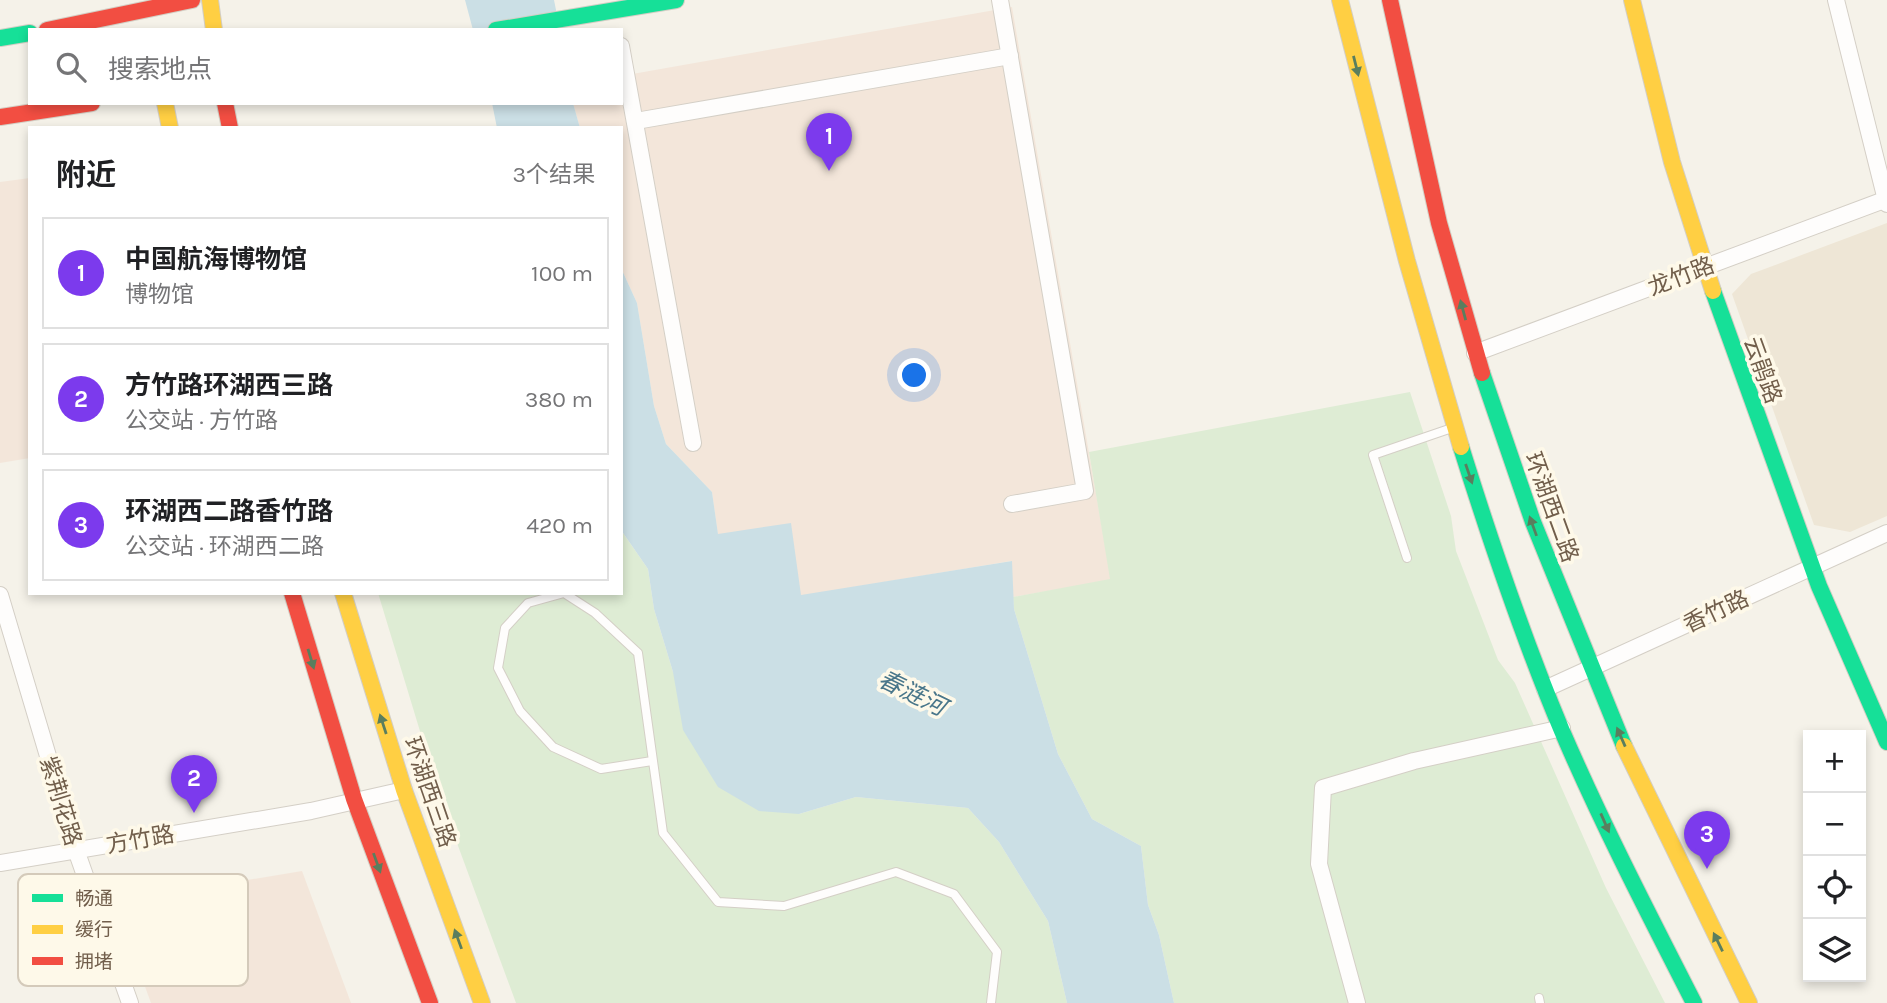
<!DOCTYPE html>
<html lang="zh">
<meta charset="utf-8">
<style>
:root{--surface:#fff;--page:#f6f6f6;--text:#202124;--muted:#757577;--line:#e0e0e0;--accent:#7c3aed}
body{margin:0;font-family:Karla,"Noto Sans SC",sans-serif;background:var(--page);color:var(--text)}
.controls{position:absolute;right:21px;bottom:21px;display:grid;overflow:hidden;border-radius:0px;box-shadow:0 4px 10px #0003}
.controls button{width:63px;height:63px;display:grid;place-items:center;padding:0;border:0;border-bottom:2px solid var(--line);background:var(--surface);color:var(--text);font:35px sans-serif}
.you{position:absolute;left:915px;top:376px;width:24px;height:24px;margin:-18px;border:5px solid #fff;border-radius:50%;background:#1a73e8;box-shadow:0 0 0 10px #1a73e833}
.badge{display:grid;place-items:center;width:46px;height:46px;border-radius:50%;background:var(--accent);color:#fff;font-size:23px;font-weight:700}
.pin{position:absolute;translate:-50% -58px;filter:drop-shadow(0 2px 4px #0008)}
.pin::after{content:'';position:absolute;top:37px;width:24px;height:21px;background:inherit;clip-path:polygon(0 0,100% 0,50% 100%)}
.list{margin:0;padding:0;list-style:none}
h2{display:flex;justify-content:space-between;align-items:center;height:91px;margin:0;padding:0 28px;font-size:30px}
h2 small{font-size:23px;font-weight:400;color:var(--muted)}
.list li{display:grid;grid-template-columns:46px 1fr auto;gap:21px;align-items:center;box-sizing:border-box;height:112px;margin:0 14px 14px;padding:0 14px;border:2px solid var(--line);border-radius:0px}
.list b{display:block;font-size:26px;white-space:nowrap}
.list p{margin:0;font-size:23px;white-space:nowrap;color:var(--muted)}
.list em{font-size:23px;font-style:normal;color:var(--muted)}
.icon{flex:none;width:38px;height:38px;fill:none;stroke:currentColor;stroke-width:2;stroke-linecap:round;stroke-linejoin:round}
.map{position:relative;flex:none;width:1887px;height:1003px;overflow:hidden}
.search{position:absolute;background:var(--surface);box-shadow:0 4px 10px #0003;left:28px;top:28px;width:595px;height:77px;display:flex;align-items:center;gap:18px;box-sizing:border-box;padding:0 24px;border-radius:0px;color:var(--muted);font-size:26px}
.panel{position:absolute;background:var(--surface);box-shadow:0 4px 10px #0003;left:28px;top:126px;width:595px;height:469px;border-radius:0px}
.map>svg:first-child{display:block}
.residential{fill:#eee6d6}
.commercial{fill:#f3e6da}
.green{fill:#deecd4}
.water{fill:#cbdfe5}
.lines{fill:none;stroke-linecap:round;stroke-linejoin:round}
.lane-casing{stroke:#d4cfc6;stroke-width:10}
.street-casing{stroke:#d4cfc6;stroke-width:18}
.fast-casing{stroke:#d3cec4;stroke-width:18}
.slow-casing{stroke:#d3cec4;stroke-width:18}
.jam-casing{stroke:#d3cec4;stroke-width:18}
.lane{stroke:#fefdfc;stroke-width:8}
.street{stroke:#fefdfc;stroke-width:16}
.fast{stroke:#16e098;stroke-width:16}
.slow{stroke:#ffcf43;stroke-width:16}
.jam{stroke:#f24e42;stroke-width:16}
.oneway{fill:#5a7e5e}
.labels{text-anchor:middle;stroke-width:7;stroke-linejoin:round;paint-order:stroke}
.street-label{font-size:23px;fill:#715e4b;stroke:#fef9e9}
.water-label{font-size:24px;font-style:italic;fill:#49768a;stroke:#fef9e9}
.key{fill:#fef9e9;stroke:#d4caba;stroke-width:2}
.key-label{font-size:19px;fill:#715e4b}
</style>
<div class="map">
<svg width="1887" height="1003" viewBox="0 0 1887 1003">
<rect width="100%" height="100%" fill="#f5f2e9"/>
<!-- residential -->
<path class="residential" d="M1887,223V516L1850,532L1814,525L1732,294L1751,274Z"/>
<!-- commercial -->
<g class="commercial">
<path d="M1012,7L1111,580L1013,597L1011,561L800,596L718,535L712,492L666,444L654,406L637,303L621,268V128H580L573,103H621V76Z"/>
<path d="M30,178V458L0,463V182Z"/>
<path d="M302,871L351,1003H151L120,918L126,900Z"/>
</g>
<!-- green -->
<g class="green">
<path d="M1410,392L1451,516L1456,551L1498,660L1515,683L1606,888L1665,1003H1174L1159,935L1148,905L1141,846L1092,819L1058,754L1014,609L1013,597L1110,579L1089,452Z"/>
<path d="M621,530L648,569L654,609L673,672L799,814L856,797L968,808L999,842L1048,921L1067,1003H516L440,797L378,593H621Z"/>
</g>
<!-- water -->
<g class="water">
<path d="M465,0H554L560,30H473Z"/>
<path d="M492,103H573L580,128H497Z"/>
<path d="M621,268L637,303L654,406L666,444L712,492L718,534L791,523L801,595L1012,561L1014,609L1058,754L1092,819L1141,846L1148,905L1159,935L1174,1003H1067L1048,921L999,842L968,808L856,797L799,814L759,811L718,787L683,730L673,672L654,609L648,569L621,530Z"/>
</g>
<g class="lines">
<defs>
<g id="lane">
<path d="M1407,558L1373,455L1452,428"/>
<path d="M652,761L601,769L553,747L520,711L498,668L505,628L528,603L564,593L595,613L638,653L663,833L718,902L784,906L896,872L954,894L997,952L991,1003"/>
<path d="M1539,998L1540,1003"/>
</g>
<g id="street">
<path d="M1000,0L1085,491L1012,504"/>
<path d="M1836,0L1887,204"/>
<path d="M621,46L693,443"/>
<path d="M636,121L1010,56"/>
<path d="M1475,353L1887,199"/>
<path d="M0,595L76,850L130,1003"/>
<path d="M1545,689L1887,533"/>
<path d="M0,863L311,811L404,790"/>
<path d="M1357,1003L1319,864L1323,788L1414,761L1562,728"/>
</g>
<g id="fast">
<path d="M496,30L676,0"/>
<path d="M0,38L30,33"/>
<path d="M1713,291L1819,586L1887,742"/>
<path d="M1482,373L1533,522L1624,746"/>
<path d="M1461,447C1491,543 1523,638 1562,731C1602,824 1648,913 1694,1003"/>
</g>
<g id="slow">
<path d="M210,0L214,30"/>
<path d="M1340,0L1407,261L1461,447"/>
<path d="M1632,0L1672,162L1713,291"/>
<path d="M165,103L170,128"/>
<path d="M343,593L404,790L482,1003"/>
<path d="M1624,746L1749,1003"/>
</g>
<g id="jam">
<path d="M1390,0L1439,223L1482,373"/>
<path d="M47,30L192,0"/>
<path d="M225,103L230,128"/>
<path d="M0,117L92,103"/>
<path d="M292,593L354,799L430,1003"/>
</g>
</defs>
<!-- lane casing -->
<use href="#lane" class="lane-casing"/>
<!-- street casing -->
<use href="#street" class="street-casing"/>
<!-- fast casing -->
<use href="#fast" class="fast-casing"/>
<!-- slow casing -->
<use href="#slow" class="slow-casing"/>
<!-- jam casing -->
<use href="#jam" class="jam-casing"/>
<!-- lane -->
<use href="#lane" class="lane"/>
<!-- street -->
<use href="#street" class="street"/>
<!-- fast -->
<use href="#fast" class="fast"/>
<!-- slow -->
<use href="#slow" class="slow"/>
<!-- jam -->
<use href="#jam" class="jam"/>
</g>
<!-- one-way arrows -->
<defs><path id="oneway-solid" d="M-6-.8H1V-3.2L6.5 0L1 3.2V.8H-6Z" transform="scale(1.75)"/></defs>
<g class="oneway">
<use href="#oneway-solid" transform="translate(1356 66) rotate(76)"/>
<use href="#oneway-solid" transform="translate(1463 310) rotate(-105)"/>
<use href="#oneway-solid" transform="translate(1469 474) rotate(71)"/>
<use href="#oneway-solid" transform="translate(1533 526) rotate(-110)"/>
<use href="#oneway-solid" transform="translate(311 659) rotate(73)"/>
<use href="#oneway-solid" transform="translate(383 724) rotate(-108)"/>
<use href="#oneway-solid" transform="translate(1621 737) rotate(-114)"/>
<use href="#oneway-solid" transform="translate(1605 823) rotate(66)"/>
<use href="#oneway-solid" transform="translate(377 863) rotate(70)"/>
<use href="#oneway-solid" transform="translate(458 939) rotate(-110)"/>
<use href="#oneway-solid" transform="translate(1718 942) rotate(-116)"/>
</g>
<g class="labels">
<!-- street labels -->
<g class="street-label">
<text transform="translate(1681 276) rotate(-21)" y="8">龙竹路</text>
<text transform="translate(1763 370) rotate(70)" y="8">云鹃路</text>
<text transform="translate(1552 507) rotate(70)" y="8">环湖西二路</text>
<text transform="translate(1716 611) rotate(-25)" y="8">香竹路</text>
<text transform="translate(430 792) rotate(71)" y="8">环湖西三路</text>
<text transform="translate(61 801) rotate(73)" y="8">紫荆花路</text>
<text transform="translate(140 839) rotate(-10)" y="8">方竹路</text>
</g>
<!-- water labels -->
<g class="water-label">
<text transform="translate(912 693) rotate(26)" y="8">春涟河</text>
</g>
</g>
<!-- legend -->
<rect x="18" y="874" width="230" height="112" rx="10" class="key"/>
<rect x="32" y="894" width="31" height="8" fill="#16e098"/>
<rect x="32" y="925" width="31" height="9" fill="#ffcf43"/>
<rect x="32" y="957" width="31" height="8" fill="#f24e42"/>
<g class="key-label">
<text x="75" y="905">畅通</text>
<text x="75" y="936">缓行</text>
<text x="75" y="968">拥堵</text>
</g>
</svg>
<div class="controls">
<button>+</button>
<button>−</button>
<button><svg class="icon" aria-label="locate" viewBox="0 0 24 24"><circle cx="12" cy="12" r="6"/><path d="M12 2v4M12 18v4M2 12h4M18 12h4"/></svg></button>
<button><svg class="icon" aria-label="layers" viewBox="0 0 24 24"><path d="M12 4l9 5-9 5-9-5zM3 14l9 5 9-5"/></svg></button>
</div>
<div class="you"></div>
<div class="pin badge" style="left:829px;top:171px">1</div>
<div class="pin badge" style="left:194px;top:813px">2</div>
<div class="pin badge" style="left:1707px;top:869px">3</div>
<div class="search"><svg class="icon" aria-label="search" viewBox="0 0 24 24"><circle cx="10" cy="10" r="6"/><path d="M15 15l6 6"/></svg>搜索地点</div>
<section class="panel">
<h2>附近<small>3个结果</small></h2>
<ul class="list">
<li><span class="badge">1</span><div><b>中国航海博物馆</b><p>博物馆</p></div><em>100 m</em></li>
<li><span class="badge">2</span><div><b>方竹路环湖西三路</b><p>公交站 · 方竹路</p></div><em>380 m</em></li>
<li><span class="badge">3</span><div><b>环湖西二路香竹路</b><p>公交站 · 环湖西二路</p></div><em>420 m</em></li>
</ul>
</section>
</div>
